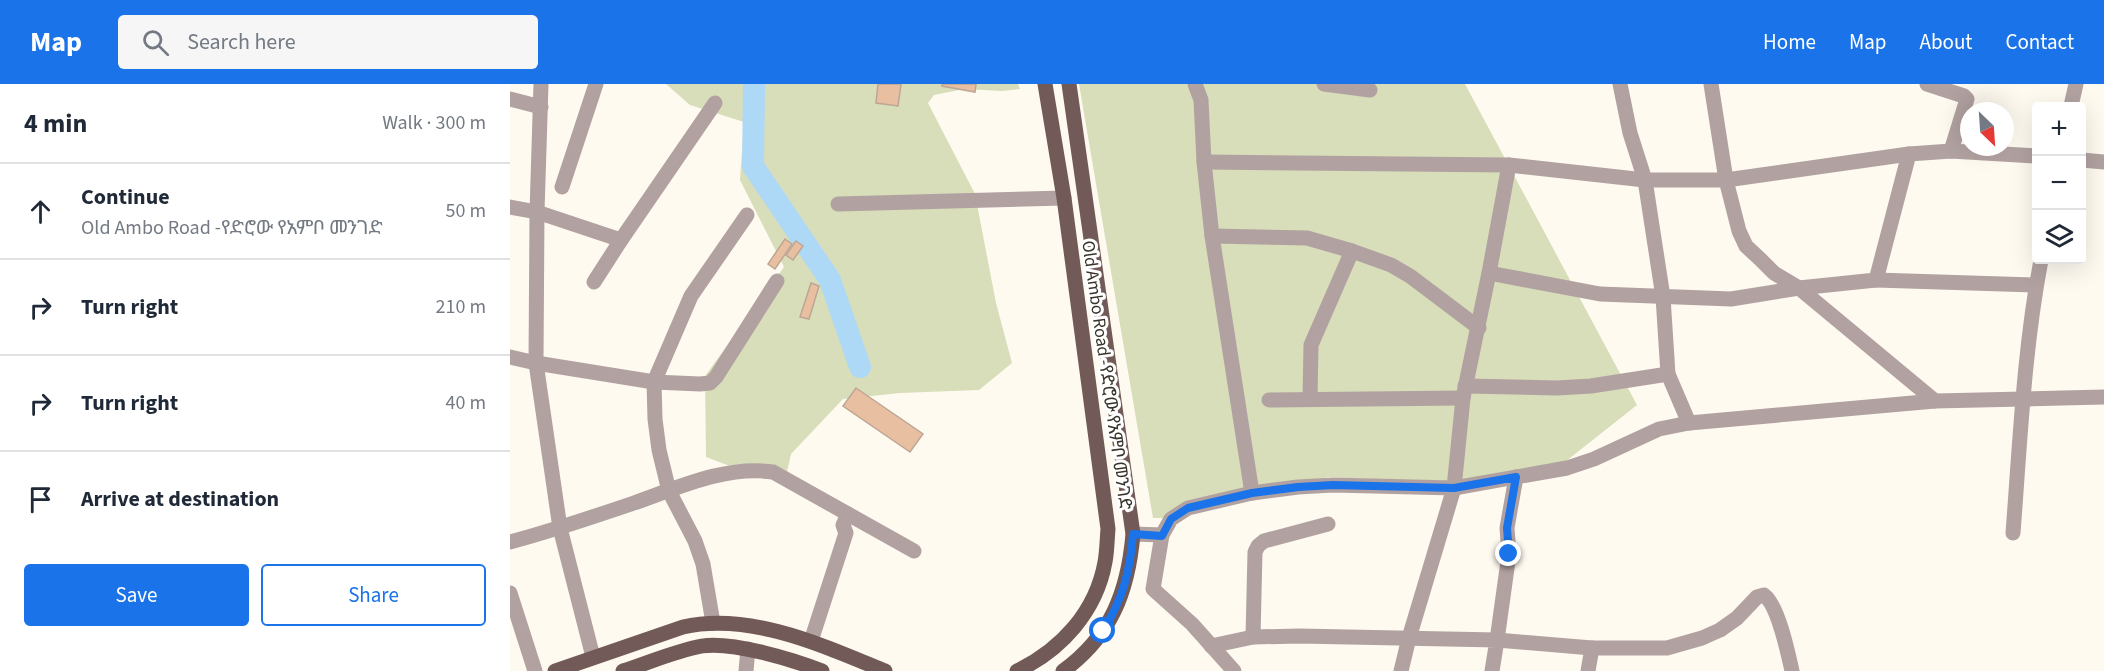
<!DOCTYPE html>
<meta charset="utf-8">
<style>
:root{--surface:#fff;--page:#f6f6f7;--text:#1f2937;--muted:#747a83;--line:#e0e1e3;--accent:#1a73e8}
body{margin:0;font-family:"Source Sans 3","Noto Sans Ethiopic",sans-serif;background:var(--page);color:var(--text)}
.controls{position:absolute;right:18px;top:18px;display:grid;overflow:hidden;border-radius:6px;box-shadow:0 6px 24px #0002}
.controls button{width:54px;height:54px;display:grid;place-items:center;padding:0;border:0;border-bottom:2px solid var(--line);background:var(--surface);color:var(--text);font:30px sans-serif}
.compass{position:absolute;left:1450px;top:18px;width:54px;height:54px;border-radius:50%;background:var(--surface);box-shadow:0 6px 24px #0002;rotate:155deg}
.stop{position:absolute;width:18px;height:18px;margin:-14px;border:4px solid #1a73e8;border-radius:50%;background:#fff}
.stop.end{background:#1a73e8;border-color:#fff;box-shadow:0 2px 6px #0008}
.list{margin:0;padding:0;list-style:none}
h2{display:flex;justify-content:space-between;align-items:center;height:78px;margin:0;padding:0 24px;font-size:26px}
h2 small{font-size:20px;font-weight:400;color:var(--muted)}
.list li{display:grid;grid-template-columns:39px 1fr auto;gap:18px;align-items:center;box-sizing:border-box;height:96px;padding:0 24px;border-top:2px solid var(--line)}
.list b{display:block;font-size:22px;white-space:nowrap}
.list p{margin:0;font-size:20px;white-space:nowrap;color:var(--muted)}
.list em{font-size:20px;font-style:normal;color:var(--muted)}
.actions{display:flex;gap:12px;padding:18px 24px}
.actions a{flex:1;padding:14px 0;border:2px solid var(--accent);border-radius:6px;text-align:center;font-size:21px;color:var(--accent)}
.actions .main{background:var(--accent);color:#fff}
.icon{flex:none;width:33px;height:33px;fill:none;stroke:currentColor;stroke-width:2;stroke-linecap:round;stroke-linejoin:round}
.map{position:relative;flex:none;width:1594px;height:587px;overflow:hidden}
header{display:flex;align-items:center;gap:36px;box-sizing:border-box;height:84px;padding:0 30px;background:var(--accent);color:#fff}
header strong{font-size:28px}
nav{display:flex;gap:33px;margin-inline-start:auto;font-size:21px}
.search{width:420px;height:54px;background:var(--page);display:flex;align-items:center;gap:15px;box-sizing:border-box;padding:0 21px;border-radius:6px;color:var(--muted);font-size:22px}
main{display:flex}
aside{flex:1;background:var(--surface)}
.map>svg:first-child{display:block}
.green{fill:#d8ddba}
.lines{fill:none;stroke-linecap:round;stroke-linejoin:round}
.river{stroke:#add9f7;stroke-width:22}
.building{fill:#e9bfa2;stroke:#bea695;stroke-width:1.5}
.minor{stroke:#b1a2a1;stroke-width:15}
.primary{stroke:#725a58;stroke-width:15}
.route{stroke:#1a73e8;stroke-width:8}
.labels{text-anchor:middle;stroke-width:6;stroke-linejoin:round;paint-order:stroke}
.street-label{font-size:18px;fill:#383429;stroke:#fff}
</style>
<header>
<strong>Map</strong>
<div class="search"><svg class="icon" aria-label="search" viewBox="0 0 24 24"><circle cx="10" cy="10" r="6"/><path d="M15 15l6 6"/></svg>Search here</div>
<nav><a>Home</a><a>Map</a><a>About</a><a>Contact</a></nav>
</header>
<main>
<aside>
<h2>4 min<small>Walk · 300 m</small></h2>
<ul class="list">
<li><svg class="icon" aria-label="ahead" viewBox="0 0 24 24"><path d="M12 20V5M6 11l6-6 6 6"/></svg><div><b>Continue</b><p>Old Ambo Road -የድሮው የአምቦ መንገድ</p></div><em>50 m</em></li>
<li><svg class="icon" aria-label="right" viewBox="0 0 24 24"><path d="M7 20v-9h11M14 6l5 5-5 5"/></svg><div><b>Turn right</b></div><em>210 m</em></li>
<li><svg class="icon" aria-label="right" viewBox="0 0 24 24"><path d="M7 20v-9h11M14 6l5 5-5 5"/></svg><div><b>Turn right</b></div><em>40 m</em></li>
<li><svg class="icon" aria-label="arrive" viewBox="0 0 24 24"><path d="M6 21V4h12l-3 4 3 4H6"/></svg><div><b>Arrive at destination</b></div></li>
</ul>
<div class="actions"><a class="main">Save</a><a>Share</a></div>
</aside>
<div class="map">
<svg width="1594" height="587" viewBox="0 0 1594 587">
<rect width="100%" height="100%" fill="#fffaf0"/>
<!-- green -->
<g class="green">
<path d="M156,0H508L510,5L492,7L454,5L424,11L418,19L465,110L486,219L502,279L469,306L390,309L333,315L281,370L276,392L254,395L196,373L195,292L274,183L230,96L234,38L180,21Z"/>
<path d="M569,0H955L1127,321L1041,389L925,398L819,393L747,405L658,434H643Z"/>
</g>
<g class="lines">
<!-- river -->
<path class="river" d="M244,0L243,82L320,196L350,283"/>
</g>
<!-- building -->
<g class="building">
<path d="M368,0H391L388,22L366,19Z"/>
<path d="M432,0H466L465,8L432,2Z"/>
<path d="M275,155L282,160L265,185L258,180Z"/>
<path d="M286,157L293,162L283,176L276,171Z"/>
<path d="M301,199L309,202L299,235L290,233Z"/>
<path d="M346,304L413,350L400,368L333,322Z"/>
</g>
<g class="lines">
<!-- minor -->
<g class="minor">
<path d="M31,0L27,128L26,279L50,444L83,573"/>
<path d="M685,0L691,16L694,78L702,152L742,409"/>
<path d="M814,0L860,6"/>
<path d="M1110,0L1120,49L1135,96L1153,213L1158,290L1179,339"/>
<path d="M1201,0L1216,96L1229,147L1236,162L1250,175L1264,189L1289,204L1425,317"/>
<path d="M1417,0L1454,12L1457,15L1441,67"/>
<path d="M0,15L31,23"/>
<path d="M1561,22L1566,0"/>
<path d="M1572,76L1594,78"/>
<path d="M694,78L999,81L1135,96H1216L1399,70L1441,67L1526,72"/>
<path d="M52,103L86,0"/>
<path d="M328,120L554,114"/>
<path d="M0,123L27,128L111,156L205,19"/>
<path d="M702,152L797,154L842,167L881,181L900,192L969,244"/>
<path d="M979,189L999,81"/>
<path d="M1366,196L1526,201"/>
<path d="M84,198L111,156"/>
<path d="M0,273L26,279L144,298L190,300L200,299L206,293L267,197"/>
<path d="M955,302L1047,304L1081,302L1158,290"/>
<path d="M800,315L801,261L842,167"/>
<path d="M759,316L953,314"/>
<path d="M1006,393L997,444L999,470L987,556L1082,564H1157L1192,554L1210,546L1227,534L1247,513L1254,511C1268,521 1278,569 1282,587"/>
<path d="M1503,449C1510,358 1514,265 1531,176"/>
<path d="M623,450L652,451L661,435L678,424L742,409L788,403L823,401L944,404L1057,384L1084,375L1149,345L1179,339L1425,317L1594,313"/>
<path d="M652,451L643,505L682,540L724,587"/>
<path d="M0,458C42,447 83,433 124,419C167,404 216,381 263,388L404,467"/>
<path d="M0,509L25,587"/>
<path d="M203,539L193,480L185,457L159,407L149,366L145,335L144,298L181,212L237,131"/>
<path d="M743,553L745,468L748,462L754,457L818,440"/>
<path d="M301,557L336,449L333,441L338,430"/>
<path d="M701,562L743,553L789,552L987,556L982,587"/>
<path d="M236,587L238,565"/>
<path d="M891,587L899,554L944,404L953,314L979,189L1090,210L1221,215L1289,204L1366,196L1399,70"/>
<path d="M1078,587L1082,564"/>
</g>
<!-- primary -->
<g class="primary">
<path d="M45,587L173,543C241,528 314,562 375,587"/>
<path d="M113,587C138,579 165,567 192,562C222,557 284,576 312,587"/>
<path d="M507,587C551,566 586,528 595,478C597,468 597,456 598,445L554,114L535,0"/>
<path d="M553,587C601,552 618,508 623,450L559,0"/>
</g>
</g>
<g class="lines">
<!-- route -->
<path class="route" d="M593,547C613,514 620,488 623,450L652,452L661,435L678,424L742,409L788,403L823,401L944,404L1006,393L997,444L999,470"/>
</g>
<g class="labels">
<!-- street labels -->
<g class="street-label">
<text transform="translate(597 291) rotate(82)" y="6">Old Ambo Road -የድሮው የአምቦ መንገድ</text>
</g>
</g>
</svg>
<div class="controls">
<button>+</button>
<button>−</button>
<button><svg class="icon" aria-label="layers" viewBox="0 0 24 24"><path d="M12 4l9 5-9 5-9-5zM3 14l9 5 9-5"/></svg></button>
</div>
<svg class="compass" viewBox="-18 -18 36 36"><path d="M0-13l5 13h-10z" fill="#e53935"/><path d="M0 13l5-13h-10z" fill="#747a83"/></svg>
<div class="stop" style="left:593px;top:547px"></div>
<div class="stop end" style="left:999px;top:470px"></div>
</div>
</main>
